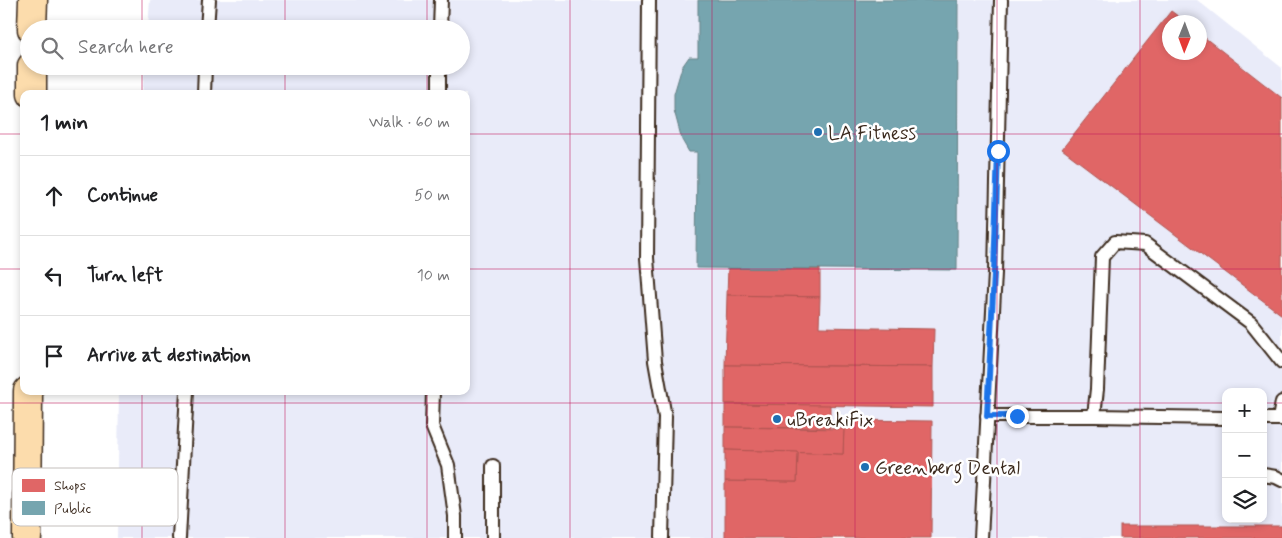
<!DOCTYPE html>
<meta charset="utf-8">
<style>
:root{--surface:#fff;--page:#f6f6f6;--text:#202124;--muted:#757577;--line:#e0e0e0}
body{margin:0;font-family:Mynerve,sans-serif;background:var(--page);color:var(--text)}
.controls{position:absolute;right:15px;bottom:15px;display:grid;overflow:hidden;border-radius:10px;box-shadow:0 2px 8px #0003}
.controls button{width:45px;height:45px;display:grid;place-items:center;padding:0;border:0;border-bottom:1px solid var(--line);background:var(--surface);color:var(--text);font:25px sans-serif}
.compass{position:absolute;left:1162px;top:15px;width:45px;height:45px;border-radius:50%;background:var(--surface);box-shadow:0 2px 8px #0003;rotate:181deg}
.stop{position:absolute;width:15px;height:15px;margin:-11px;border:4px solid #1a73e8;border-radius:50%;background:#fff}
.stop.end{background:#1a73e8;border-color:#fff;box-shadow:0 1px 5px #0008}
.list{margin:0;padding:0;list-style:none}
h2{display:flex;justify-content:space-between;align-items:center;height:65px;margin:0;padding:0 20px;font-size:21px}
h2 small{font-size:16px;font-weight:400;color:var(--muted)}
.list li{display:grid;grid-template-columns:32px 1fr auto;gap:15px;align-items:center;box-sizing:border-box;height:80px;padding:0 20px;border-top:1px solid var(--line)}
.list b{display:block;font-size:19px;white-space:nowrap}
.list em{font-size:16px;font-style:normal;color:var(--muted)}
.icon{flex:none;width:28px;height:28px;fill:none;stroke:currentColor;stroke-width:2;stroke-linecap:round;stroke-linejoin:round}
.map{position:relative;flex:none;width:1282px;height:538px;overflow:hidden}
.search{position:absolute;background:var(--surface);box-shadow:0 2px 8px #0003;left:20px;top:20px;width:450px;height:55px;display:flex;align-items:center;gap:12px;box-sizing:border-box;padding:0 18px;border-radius:28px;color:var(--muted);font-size:19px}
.panel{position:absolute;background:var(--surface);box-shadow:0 2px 8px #0003;left:20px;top:90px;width:450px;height:305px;border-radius:10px}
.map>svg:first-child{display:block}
.built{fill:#e9ebf9;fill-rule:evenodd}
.shops{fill:#e06666;stroke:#ae5450}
.public{fill:#76a5af;stroke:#648084}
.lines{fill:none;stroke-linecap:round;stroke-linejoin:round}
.service-casing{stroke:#3b2a1e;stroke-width:16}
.primary-casing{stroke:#3b2a1e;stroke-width:31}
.service{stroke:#fff;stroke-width:12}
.primary{stroke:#fcdcac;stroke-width:28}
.route{stroke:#1a73e8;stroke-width:6}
.grid{fill:none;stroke:#c2185b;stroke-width:1;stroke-opacity:0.55}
.poi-dot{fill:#1f6fb2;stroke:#fff;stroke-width:2}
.labels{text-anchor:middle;stroke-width:5;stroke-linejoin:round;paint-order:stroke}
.poi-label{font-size:19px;fill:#3b2a1e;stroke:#fff;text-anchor:start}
.key{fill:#fff;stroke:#c4bfbc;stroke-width:1}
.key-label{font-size:14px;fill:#3b2a1e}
</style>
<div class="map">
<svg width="1282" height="538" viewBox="0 0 1282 538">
<rect width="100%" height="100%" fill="#fff"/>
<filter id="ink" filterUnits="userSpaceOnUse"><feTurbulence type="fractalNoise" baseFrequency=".02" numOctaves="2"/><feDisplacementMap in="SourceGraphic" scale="10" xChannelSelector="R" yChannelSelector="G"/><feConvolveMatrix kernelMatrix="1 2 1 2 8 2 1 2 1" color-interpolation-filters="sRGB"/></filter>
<g filter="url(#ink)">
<!-- built -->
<path class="built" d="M150,0H1197L1282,68V538H117L119,391H466V94H142L145,66H461V29H148ZM1170,22H1200V52H1170ZM1226,392H1263V519H1226Z"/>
<!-- shops -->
<g class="shops">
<path d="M1171,11L1186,22H1170V52H1200V34L1282,98V315L1062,149Z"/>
<path d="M728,268L820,269V297L727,295Z"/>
<path d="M727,295L820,297L819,327L934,329L933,367L725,365Z"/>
<path d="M725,365L933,367V407L725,404Z"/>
<path d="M725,404L830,405V428L725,427Z"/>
<path d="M844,420L932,421L931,538H725V481L797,482L798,452L843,454Z"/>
<path d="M725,427L844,429L843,454L725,450Z"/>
<path d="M725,450L798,452L797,482L725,481Z"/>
<rect x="1120" y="526" width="162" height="12"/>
</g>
<!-- public -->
<path class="public" d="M698,0H958L957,270L696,268L697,152H689L682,140L674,110V94L682,67L689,57H698Z"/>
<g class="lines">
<defs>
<g id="service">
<path d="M649,0L647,258L655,361L665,417L662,538"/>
<path d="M207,29L209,0"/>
<path d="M440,29L441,0"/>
<path d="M204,94L205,66"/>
<path d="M439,94V66"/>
<path d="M433,391L432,426L448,465L455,516V538"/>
<path d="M987,416H1094"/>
<path d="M1226,418L1094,416L1097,389L1102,257L1115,242L1145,244L1251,323L1282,362"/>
<path d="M1263,419H1282"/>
<path d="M1279,419L1282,402"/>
<path d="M1263,475L1276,477L1282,480"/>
<path d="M179,538L187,391"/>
<path d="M493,538V466"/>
<path d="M981,538L995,273L1001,0"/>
</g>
<g id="primary">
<path d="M32,29L33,0"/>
<path d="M32,94V66"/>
<path d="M27,538L28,391"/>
</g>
</defs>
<!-- service casing -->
<use href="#service" class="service-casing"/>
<!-- primary casing -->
<use href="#primary" class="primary-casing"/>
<!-- service -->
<use href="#service" class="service"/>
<!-- primary -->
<use href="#primary" class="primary"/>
</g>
</g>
<g class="lines" filter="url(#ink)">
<!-- route -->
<path class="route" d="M998,151L994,273L987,416H1017"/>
</g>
<!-- grid -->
<path class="grid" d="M142,0V29M285,0V29M427,0V29M570,0V538M712,0V538M855,0V538M997,0V538M1140,0V538M142,66V94M285,66V94M427,66V94M0,134H24M466,134H1282M0,269H24M466,269H1282M142,391V538M285,391V538M427,391V538M0,403H1226M1263,403H1282"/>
<!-- markers -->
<g class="poi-dot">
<circle cx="818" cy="132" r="5"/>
<circle cx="777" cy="419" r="5"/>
<circle cx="865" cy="467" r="5"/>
</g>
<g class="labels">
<!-- poi labels -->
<g class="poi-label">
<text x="828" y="139">LA Fitness</text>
<text x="787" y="426">uBreakiFix</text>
<text x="875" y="474">Greenberg Dental</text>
</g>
</g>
<!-- legend -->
<rect x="12" y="468" width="166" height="58" rx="8" class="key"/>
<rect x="22" y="479" width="23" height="13" fill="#e06666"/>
<rect x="22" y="501" width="23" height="14" fill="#76a5af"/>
<g class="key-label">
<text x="54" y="490">Shops</text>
<text x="54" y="513">Public</text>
</g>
</svg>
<div class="controls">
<button>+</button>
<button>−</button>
<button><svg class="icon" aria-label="layers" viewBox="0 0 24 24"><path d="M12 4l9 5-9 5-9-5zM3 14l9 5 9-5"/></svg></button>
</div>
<svg class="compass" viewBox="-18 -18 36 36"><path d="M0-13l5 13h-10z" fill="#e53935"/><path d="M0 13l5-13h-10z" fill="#757577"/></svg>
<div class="stop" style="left:998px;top:151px"></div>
<div class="stop end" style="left:1017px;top:416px"></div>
<div class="search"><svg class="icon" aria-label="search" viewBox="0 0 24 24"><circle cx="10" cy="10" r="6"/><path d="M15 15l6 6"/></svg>Search here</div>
<section class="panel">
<h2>1 min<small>Walk · 60 m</small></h2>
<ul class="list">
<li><svg class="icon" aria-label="ahead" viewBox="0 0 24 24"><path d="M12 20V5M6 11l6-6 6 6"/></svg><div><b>Continue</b></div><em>50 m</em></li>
<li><svg class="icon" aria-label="left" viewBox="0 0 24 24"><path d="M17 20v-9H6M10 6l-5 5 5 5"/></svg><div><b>Turn left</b></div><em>10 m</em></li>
<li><svg class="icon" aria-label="arrive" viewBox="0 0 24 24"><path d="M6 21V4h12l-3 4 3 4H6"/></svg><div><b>Arrive at destination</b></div></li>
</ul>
</section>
</div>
